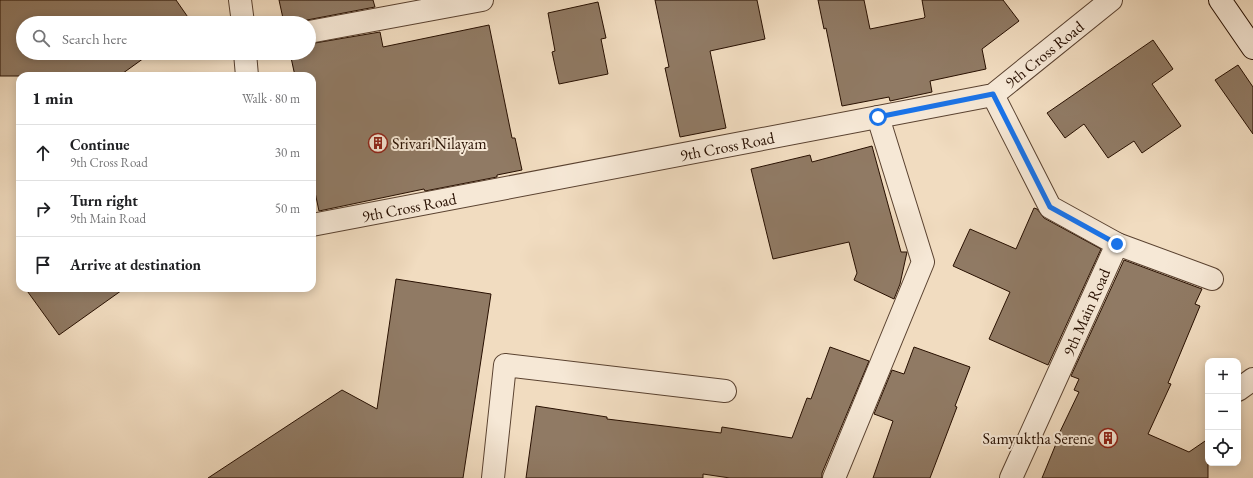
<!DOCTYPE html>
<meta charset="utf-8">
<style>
:root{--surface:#fff;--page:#f6f6f6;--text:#202124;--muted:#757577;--line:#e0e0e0}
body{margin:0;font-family:"EB Garamond",serif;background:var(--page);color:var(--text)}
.controls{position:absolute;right:12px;bottom:12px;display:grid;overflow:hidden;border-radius:8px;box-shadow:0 2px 10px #0003}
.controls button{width:36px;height:36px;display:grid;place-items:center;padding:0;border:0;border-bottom:1px solid var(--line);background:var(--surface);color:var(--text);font:20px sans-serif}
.stop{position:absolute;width:12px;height:12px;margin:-9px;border:3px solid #1a73e8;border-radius:50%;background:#fff}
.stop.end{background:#1a73e8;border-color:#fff;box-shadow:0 1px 4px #0008}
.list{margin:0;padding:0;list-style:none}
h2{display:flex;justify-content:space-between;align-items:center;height:52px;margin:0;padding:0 16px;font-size:17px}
h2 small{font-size:13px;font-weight:400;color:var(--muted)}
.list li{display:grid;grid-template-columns:26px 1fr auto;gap:12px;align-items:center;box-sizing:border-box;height:56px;padding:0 16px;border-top:1px solid var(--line)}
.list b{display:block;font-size:15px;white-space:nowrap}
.list p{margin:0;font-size:13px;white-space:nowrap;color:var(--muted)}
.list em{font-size:13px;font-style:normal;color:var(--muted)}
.icon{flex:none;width:22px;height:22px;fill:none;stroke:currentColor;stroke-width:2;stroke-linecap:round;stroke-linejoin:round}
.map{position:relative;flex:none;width:1253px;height:478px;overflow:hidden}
.search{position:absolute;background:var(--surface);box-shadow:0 2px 10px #0003;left:16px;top:16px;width:300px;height:44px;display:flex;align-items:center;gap:10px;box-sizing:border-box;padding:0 14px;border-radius:22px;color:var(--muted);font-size:15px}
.panel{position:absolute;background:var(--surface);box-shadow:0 2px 10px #0003;left:16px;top:72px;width:300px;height:220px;border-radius:12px}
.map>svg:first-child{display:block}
.building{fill:#907a64;stroke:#270f00}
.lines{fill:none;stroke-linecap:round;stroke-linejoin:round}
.street-casing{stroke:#5a4230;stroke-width:24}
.secondary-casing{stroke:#270f00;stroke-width:24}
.street{stroke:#f6e8d6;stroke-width:22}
.secondary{stroke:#f6e8d6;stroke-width:22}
.route{stroke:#1a73e8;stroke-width:5}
.labels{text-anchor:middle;stroke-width:4;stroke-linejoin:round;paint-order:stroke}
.street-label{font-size:16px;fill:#270f00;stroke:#f6e8d6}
.poi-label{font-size:16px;fill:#270f00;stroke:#f6e8d6;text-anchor:start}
</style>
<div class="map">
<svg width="1253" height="478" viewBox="0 0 1253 478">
<rect width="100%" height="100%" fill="#f1dcc0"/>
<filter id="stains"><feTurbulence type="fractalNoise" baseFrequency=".005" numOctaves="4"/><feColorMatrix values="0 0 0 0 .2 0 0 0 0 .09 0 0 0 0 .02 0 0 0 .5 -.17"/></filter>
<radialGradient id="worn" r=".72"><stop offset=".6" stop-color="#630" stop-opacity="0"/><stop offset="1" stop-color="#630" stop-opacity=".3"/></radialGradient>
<!-- building -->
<g class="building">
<path d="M0,0H176L192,23H23V53H151L119,76H0Z"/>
<path d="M279,0H373L375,7L307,20L300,23H284Z"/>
<path d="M655,0H757L765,39L710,51L726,128L680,137L665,68L669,67Z"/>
<path d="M818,0H864L870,29L924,18L925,17L922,0H1003L1019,21L982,49L986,69L930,81L932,92L890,101L889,97L842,106L826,28L824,29Z"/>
<path d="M598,2L606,38L601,39L608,74L559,84L552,52L555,51L548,13Z"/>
<path d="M489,25L512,138H515L522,170L497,175V177L425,191L424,189L319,211L312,178V76H295L290,53H309V44L380,32L383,47Z"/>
<path d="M1153,40L1173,69L1152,84L1181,126L1142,153L1134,141L1108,158L1084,124L1065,138L1047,113Z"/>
<path d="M1238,65L1253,87V134L1215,80Z"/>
<path d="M872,146L901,252H907L900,284L894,299L854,280L857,273L849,242L773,259L751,169L810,155L812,162Z"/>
<path d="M1034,208L1037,209L1044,218L1101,249L1048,365L989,339L1010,292L953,266L970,229L1016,249Z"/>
<path d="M1124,260L1202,289L1195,304L1200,306L1168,383L1171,384L1148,434L1189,452L1208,439V478H1042L1058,439L1057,438L1079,392L1074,390L1079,379L1071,376Z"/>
<path d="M396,279L491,294L463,478H208L342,390L377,409Z"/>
<path d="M25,288H125L59,335Z"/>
<path d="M830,347L869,361L822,473V478H730L703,474V478H526L536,406L607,417V419L721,433L722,427L792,438L807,398L811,399Z"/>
<path d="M914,347L970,367L955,406L957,407L930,478H873L893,421L874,414L892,370L904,374Z"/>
</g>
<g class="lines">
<defs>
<g id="street">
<path d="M240,0L243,23"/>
<path d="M309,32L482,0"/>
<path d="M245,53L247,76"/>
<path d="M993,95L1050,207L1117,244L1011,478"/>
<path d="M312,225L993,95L1111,0"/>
<path d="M1117,244L1212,279"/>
<path d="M1238,390L1253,379"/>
<path d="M493,478L505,365L725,391"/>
<path d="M834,478L923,262L878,117"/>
</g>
<path id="secondary" d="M1220,0L1253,48"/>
</defs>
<!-- street casing -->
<use href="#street" class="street-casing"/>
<!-- secondary casing -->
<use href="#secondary" class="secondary-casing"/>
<!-- street -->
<use href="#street" class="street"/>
<!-- secondary -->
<use href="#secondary" class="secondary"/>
</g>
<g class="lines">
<!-- route -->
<path class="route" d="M878,117L993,94L1050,207L1117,244"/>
</g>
<!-- icons -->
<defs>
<symbol id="building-ring" viewBox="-11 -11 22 22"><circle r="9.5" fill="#f6e8d6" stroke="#8f2418" stroke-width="1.5"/><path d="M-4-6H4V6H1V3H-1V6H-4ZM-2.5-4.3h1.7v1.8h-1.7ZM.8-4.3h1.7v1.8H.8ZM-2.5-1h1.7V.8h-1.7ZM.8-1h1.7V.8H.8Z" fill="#8f2418"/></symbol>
</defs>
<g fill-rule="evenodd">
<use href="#building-ring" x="367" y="132" width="22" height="22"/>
<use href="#building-ring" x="1097" y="427" width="22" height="22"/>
</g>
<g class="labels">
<!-- street labels -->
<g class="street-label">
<text transform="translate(1044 54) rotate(-39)" y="6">9th Cross Road</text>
<text transform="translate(727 146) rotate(-11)" y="6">9th Cross Road</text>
<text transform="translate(409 207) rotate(-11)" y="6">9th Cross Road</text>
<text transform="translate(1086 312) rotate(-66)" y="6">9th Main Road</text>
</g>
<!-- poi labels -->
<g class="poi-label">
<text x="392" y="149">Srivari Nilayam</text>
<text x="1094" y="444" text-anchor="end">Samyuktha Serene</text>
</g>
</g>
<rect width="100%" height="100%" filter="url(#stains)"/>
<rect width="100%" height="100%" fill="url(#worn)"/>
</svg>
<div class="controls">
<button>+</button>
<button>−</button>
<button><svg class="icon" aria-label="locate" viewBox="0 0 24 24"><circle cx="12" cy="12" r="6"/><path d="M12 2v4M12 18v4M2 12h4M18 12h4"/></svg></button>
</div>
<div class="stop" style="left:878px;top:117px"></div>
<div class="stop end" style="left:1117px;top:244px"></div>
<div class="search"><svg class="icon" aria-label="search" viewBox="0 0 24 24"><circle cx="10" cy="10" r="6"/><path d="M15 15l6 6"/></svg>Search here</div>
<section class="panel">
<h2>1 min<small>Walk · 80 m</small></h2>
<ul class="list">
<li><svg class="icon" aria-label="ahead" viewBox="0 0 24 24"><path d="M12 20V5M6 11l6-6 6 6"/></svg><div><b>Continue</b><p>9th Cross Road</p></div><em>30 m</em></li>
<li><svg class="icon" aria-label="right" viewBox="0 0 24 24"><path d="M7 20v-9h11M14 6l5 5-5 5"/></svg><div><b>Turn right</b><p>9th Main Road</p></div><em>50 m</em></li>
<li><svg class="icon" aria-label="arrive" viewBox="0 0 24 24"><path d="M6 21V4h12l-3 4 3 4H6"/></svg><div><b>Arrive at destination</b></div></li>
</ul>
</section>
</div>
